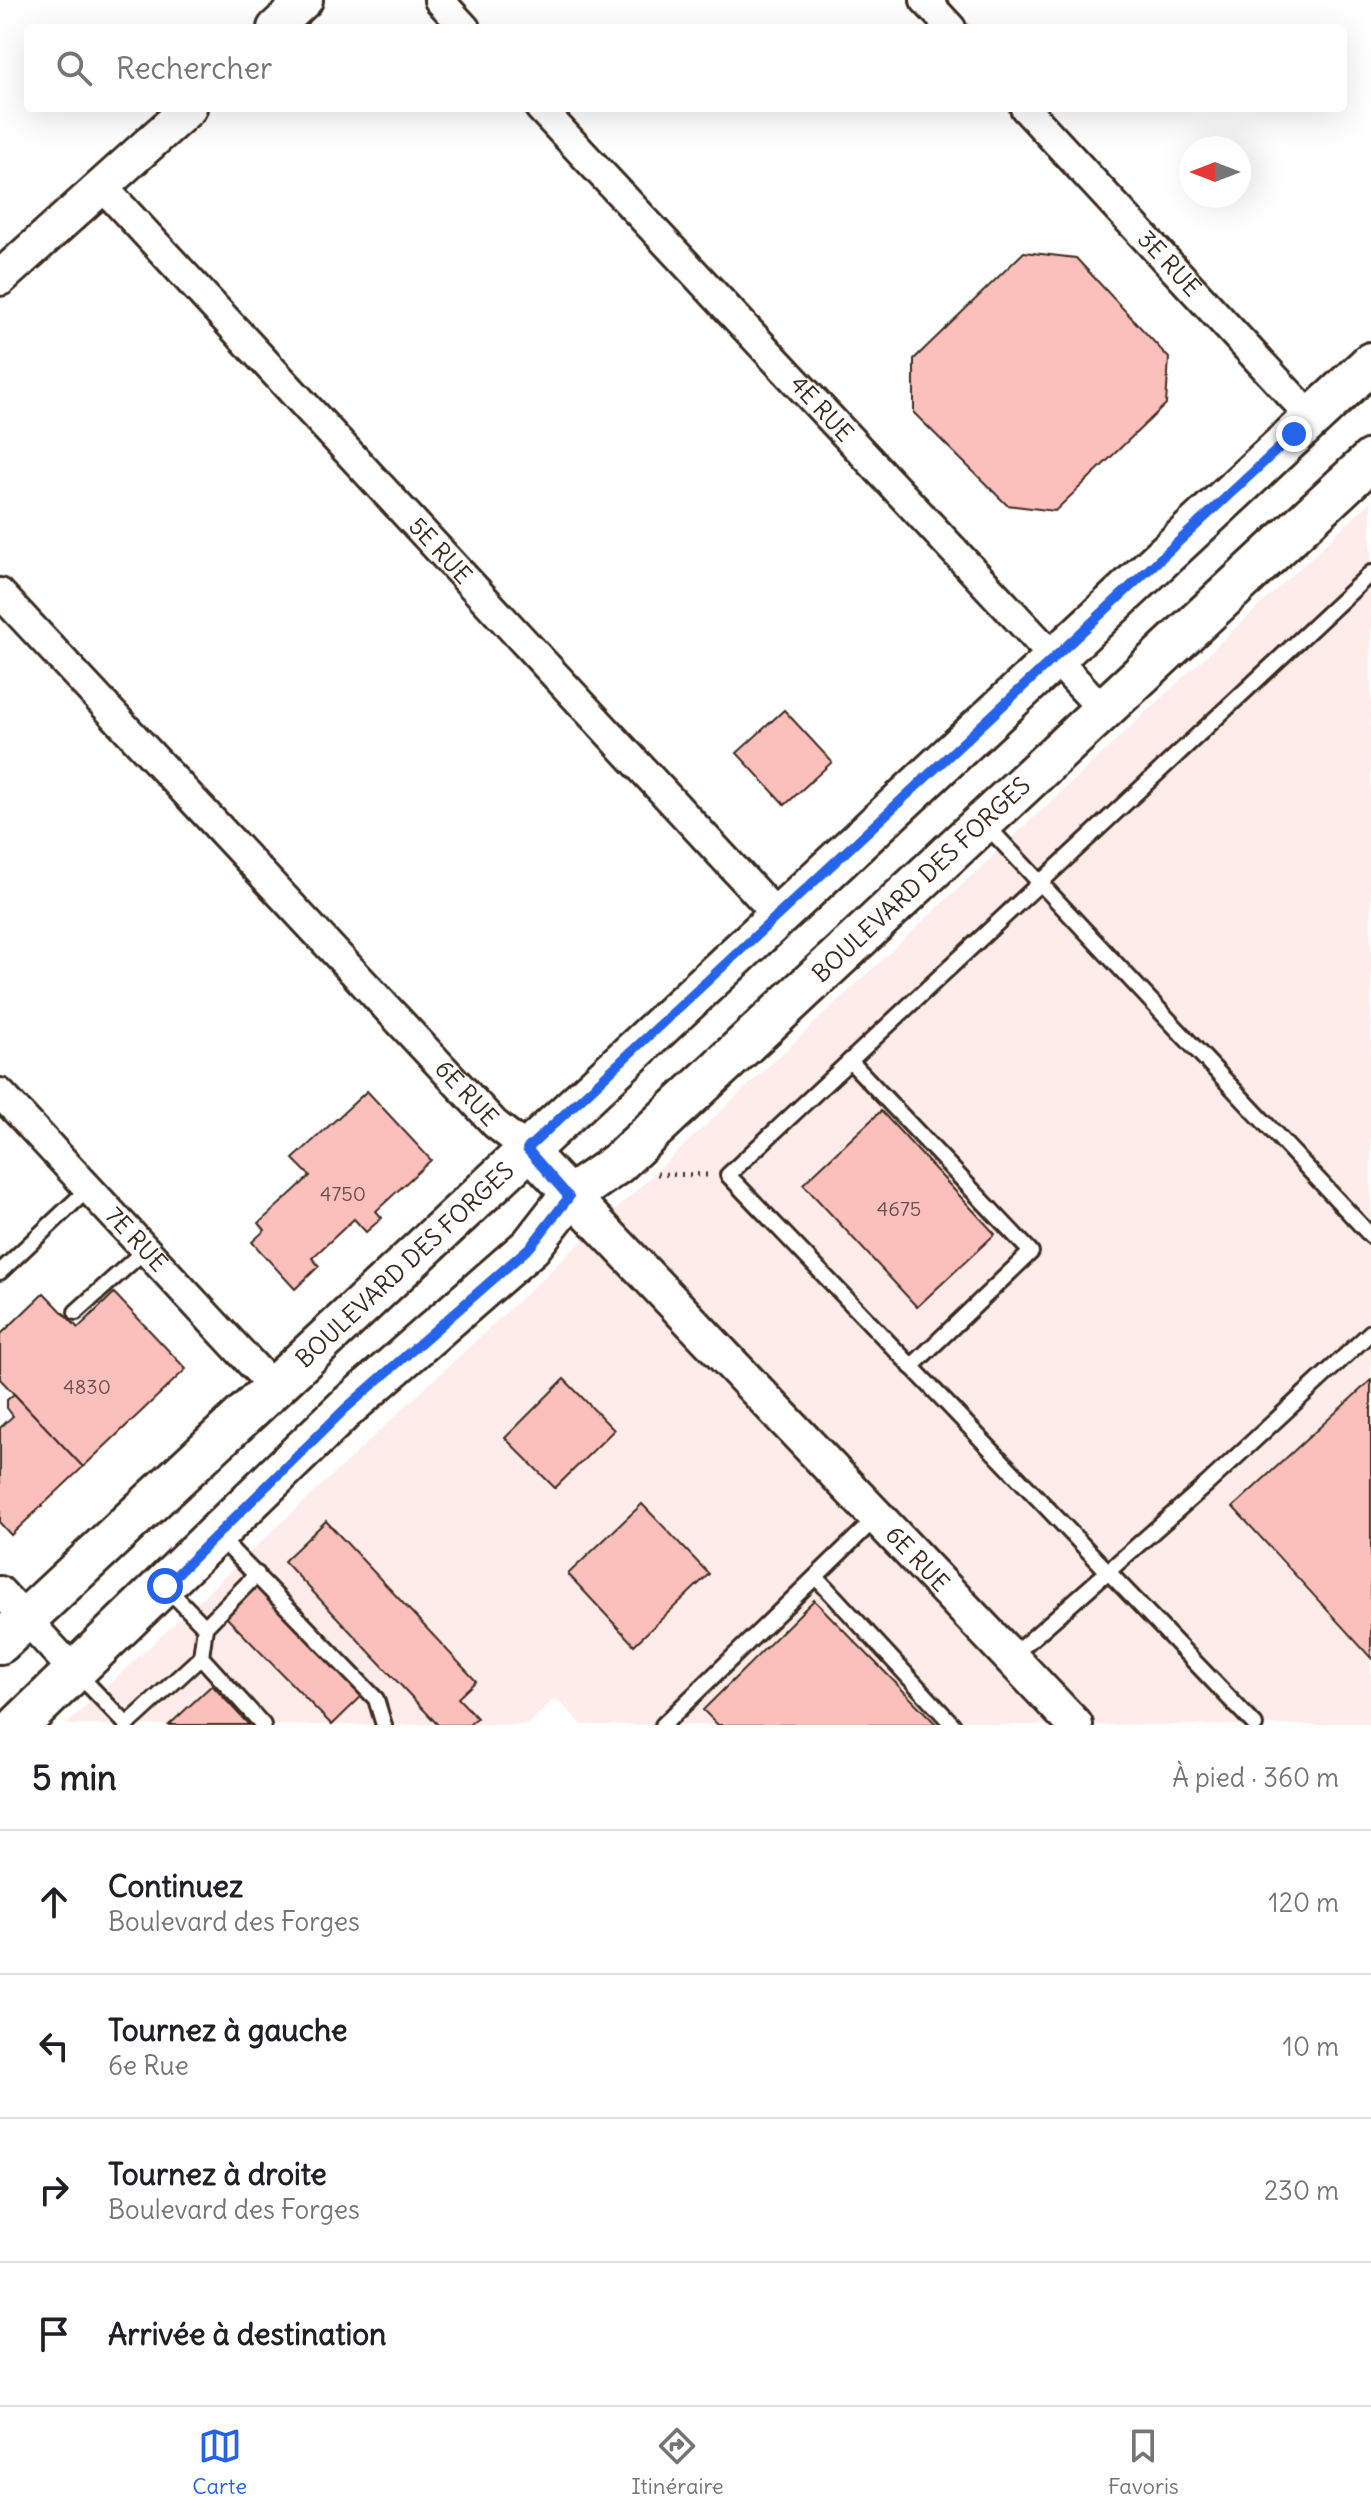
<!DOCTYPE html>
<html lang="fr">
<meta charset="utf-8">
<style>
:root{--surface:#fff;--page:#f6f6f6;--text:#202124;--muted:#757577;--line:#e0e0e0;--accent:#2563eb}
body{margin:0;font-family:Delius,sans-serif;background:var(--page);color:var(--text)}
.compass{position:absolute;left:1179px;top:136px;width:72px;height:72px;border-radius:50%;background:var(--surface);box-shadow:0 8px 32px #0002;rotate:270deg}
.stop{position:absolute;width:24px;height:24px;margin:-18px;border:6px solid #2563eb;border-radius:50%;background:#fff}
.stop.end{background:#2563eb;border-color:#fff;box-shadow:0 2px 8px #0008}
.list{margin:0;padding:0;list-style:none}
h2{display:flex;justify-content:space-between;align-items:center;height:104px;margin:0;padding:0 32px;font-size:34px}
h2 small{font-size:26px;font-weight:400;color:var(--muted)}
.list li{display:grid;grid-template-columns:52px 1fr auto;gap:24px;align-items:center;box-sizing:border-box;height:144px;padding:0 32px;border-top:2px solid var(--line)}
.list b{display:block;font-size:30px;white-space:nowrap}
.list p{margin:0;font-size:26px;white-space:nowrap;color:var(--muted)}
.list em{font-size:26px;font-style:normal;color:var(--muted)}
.icon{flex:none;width:44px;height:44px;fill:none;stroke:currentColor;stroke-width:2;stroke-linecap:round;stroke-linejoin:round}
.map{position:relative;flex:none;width:1371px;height:1725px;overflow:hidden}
.search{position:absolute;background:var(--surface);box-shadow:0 8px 32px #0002;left:24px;right:24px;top:24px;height:88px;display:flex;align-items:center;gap:20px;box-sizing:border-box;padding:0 28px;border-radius:8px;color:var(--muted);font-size:30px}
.sheet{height:680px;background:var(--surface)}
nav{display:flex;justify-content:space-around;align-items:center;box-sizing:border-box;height:112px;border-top:2px solid var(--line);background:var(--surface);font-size:22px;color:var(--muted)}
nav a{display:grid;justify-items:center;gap:4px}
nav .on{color:var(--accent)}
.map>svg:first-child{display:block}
.built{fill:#feeceb}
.building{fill:#fcc0bc;stroke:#3b2a1e;stroke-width:2}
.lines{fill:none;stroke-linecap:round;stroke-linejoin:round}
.service-casing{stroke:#3b2a1e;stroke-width:20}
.minor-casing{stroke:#3b2a1e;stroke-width:34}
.tertiary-casing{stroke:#3b2a1e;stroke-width:40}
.secondary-casing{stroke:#3b2a1e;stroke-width:46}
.path{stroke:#3b2a1e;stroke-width:5;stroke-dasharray:2 6;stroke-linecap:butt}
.service{stroke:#fff;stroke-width:14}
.minor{stroke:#fff;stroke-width:28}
.tertiary{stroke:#fff;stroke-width:34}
.secondary{stroke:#fff;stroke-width:40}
.route{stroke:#2563eb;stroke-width:10}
.labels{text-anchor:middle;stroke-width:6;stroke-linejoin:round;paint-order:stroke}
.number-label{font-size:20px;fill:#6b5046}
.street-label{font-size:24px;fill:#3b2a1e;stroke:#fff}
</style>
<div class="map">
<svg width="1371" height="1725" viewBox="0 0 1371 1725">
<rect width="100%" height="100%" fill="#fff"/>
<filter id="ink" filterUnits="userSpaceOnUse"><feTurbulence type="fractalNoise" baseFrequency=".0125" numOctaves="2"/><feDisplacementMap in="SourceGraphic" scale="16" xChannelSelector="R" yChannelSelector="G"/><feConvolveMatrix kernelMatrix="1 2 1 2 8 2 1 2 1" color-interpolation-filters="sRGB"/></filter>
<g filter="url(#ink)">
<!-- built -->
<path class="built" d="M1371,501V1725H582L556,1698L527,1725H66Z"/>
<!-- building -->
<g class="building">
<path d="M1024,252L1076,258L1169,358L1166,404L1055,511L1007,505L914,413V359Z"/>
<path d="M784,710L832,762L785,805L737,753Z"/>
<path d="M367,1091L431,1160L376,1211L382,1218L366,1232L354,1219L312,1258L319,1266L295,1289L252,1242L265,1230L259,1223L310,1176L293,1159Z"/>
<path d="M881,1111L995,1234L917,1307L803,1184Z"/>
<path d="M44,1293L78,1328L114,1293L186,1369L83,1467L0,1379V1335Z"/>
<path d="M564,1379L614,1430L555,1488L505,1438Z"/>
<path d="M1371,1380V1658L1233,1507Z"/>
<path d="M14,1394L83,1467L11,1535L0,1523V1428L13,1416L7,1408V1400Z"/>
<path d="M642,1504L709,1574L634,1645L568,1574Z"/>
<path d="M326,1521L476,1681L458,1698L477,1718L469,1725H438L284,1561Z"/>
<path d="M259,1578L366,1692L332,1725L222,1613Z"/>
<path d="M814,1600L937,1725H718L703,1710Z"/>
<path d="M212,1685L249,1725H169Z"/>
</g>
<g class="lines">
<defs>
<g id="service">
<path d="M986,825L1371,1236"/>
<path d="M850,1061L1031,1252L911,1367"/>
<path d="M0,1272L89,1188"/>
<path d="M76,1312L145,1250"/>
<path d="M217,1535L376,1699L384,1725"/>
<path d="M816,1577L953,1725"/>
<path d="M165,1586L205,1627L201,1657"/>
<path d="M205,1627L257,1574"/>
<path d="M1011,1657L1207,1484L1371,1332"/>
<path d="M78,1674L127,1725L201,1657L263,1725"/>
<path d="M663,1725L876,1518"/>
<path d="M1255,1725L728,1175L1371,573"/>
</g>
<g id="minor">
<path d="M439,0L465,28"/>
<path d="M925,0L951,28"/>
<path id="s1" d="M540,108L1103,710"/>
<path id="s2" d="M1025,108L1312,418"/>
<path id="s3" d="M103,187L778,916"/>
<path id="s4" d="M0,593L495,1124L527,1149"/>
<path id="s5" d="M0,1093L273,1387"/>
<path d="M0,1591L75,1672"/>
</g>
<g id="tertiary">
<path d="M275,28L305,0"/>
<path d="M0,278L189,108"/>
<path id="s6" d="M527,1149L1075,1725"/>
</g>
<g id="secondary">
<path id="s7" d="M0,1643L1371,363"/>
<path id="s8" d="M19,1725L346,1408L531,1246L569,1197L618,1163L1371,460"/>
</g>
</defs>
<!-- service casing -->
<use href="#service" class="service-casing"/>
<!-- minor casing -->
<use href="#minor" class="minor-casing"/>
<!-- tertiary casing -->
<use href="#tertiary" class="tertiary-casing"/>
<!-- secondary casing -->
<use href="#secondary" class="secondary-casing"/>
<!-- path -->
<path class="path" d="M657,1174L707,1175"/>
<!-- service -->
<use href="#service" class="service"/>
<!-- minor -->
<use href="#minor" class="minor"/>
<!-- tertiary -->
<use href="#tertiary" class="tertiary"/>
<!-- secondary -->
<use href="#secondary" class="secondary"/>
</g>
</g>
<g class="lines" filter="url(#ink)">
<!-- route -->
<path class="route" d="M165,1586L346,1408L531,1246L569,1197L527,1149L1294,434"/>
</g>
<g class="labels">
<!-- number labels -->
<g class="number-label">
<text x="343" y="1201">4750</text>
<text x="899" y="1216">4675</text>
<text x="87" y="1394">4830</text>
</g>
<!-- street labels -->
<g class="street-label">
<text dy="8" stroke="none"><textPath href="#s2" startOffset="212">3E RUE</textPath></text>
<text dy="8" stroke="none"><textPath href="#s1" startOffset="412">4E RUE</textPath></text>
<text dy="8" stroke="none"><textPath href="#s3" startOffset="496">5E RUE</textPath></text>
<text dy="8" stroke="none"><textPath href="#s8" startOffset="1238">BOULEVARD DES FORGES</textPath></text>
<text dy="8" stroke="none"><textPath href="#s4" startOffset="684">6E RUE</textPath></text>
<text dy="8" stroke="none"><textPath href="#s5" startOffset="200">7E RUE</textPath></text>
<text dy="8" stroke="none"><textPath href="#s7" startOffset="554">BOULEVARD DES FORGES</textPath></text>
<text dy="8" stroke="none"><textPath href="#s6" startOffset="566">6E RUE</textPath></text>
</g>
</g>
</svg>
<svg class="compass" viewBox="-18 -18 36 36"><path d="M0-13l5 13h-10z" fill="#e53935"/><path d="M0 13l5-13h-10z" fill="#757577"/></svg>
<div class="stop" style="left:165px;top:1586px"></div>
<div class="stop end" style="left:1294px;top:434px"></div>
<div class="search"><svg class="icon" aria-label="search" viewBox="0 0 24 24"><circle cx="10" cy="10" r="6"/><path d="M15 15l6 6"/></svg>Rechercher</div>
</div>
<section class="sheet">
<h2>5 min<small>À pied · 360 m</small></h2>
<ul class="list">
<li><svg class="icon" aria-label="ahead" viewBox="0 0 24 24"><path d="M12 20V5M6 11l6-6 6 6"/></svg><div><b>Continuez</b><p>Boulevard des Forges</p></div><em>120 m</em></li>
<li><svg class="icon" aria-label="left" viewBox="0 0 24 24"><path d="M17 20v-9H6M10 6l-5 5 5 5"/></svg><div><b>Tournez à gauche</b><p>6e Rue</p></div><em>10 m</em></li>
<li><svg class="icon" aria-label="right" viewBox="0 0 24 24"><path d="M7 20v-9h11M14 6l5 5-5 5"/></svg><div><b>Tournez à droite</b><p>Boulevard des Forges</p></div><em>230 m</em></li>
<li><svg class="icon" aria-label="arrive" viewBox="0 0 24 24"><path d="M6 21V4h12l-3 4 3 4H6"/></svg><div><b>Arrivée à destination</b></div></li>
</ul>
</section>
<nav>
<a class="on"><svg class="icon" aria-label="map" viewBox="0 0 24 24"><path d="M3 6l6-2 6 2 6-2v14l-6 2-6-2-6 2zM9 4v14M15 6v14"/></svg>Carte</a>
<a><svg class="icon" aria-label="directions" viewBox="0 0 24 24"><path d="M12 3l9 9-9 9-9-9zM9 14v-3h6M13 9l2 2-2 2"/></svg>Itinéraire</a>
<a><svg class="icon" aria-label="saved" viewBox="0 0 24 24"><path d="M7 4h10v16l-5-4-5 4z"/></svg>Favoris</a>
</nav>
